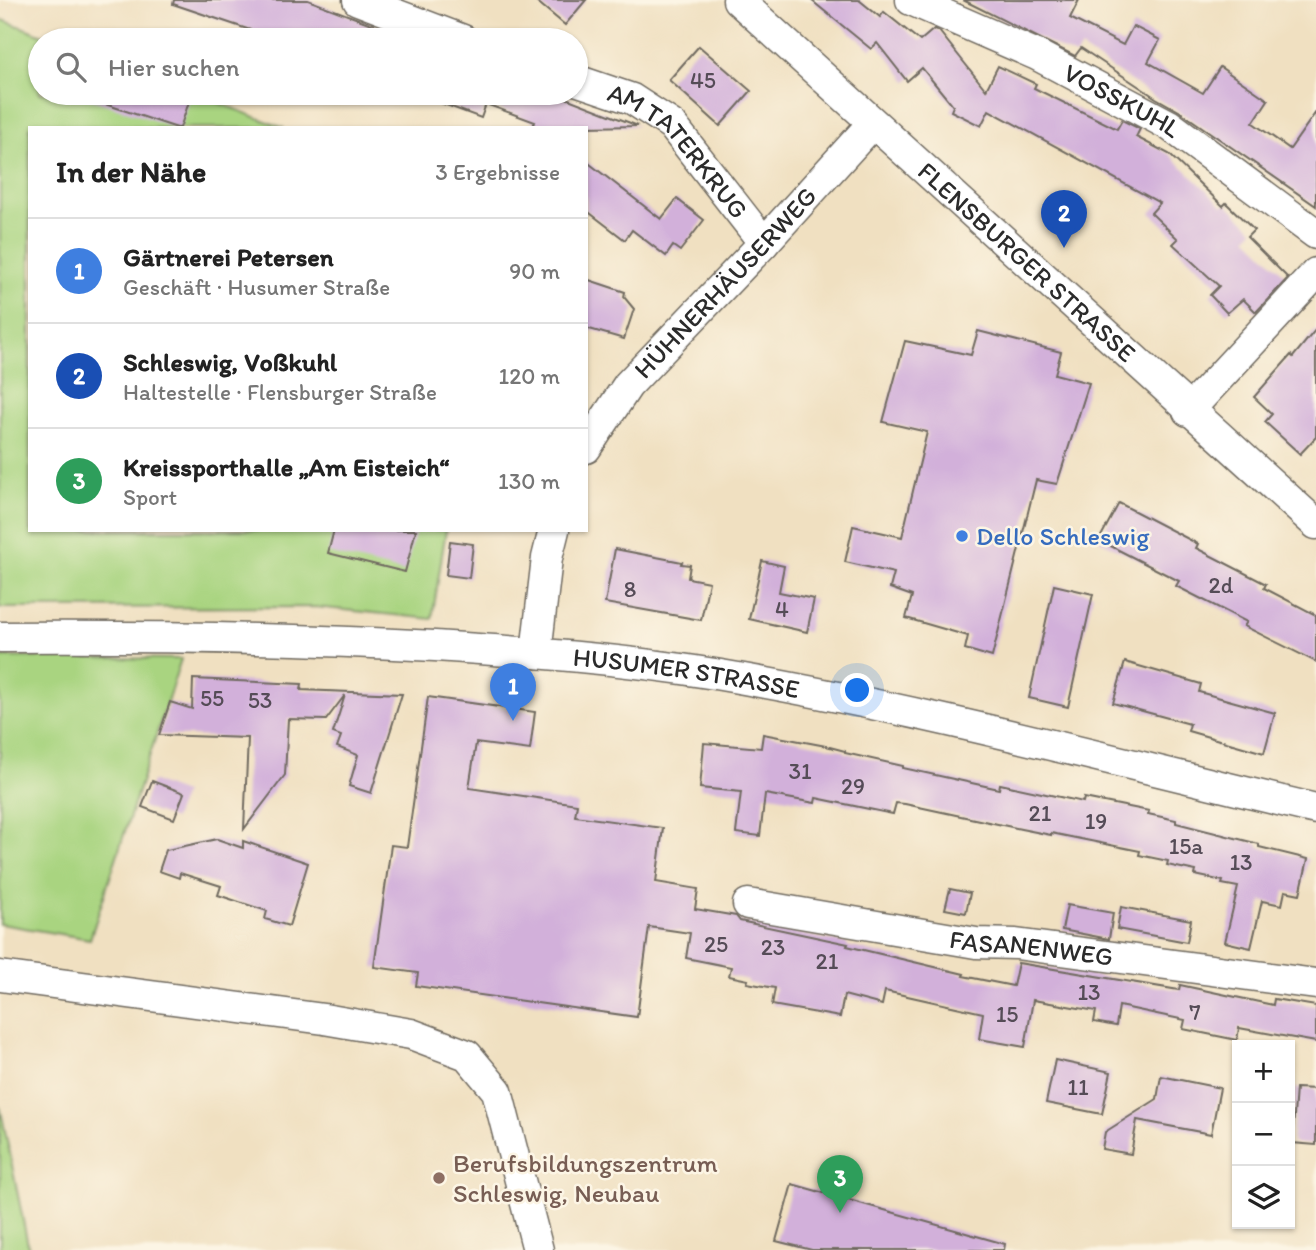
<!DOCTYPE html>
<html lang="de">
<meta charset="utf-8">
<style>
:root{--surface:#fff;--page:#f6f6f6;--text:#222;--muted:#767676;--line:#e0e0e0;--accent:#b5179e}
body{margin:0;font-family:Itim,sans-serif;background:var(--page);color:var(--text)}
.controls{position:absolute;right:21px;bottom:21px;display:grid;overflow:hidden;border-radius:0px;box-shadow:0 2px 5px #0004}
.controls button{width:63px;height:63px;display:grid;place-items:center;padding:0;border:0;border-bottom:2px solid var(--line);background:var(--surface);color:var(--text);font:35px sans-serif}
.you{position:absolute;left:858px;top:691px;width:24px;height:24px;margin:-18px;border:5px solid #fff;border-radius:50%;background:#1a73e8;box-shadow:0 0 0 10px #1a73e833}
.badge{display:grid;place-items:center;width:46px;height:46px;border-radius:50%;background:var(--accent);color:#fff;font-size:23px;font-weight:700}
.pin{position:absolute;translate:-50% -58px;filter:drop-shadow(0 2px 4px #0008)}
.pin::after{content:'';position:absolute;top:37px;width:24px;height:21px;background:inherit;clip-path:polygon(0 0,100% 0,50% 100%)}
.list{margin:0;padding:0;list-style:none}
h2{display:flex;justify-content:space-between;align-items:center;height:91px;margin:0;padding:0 28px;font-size:30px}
h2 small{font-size:23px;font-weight:400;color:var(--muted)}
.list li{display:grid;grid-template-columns:46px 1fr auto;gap:21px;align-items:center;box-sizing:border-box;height:105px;padding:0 28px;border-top:2px solid var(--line)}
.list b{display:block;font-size:26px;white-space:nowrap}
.list p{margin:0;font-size:23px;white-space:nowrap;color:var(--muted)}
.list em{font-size:23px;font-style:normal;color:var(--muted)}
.icon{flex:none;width:38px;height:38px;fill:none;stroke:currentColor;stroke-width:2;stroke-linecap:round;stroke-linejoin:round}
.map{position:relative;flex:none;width:1316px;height:1250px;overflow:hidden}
.search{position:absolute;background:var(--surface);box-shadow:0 2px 5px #0004;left:28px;top:28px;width:560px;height:77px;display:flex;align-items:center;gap:18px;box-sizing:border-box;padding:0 24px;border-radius:38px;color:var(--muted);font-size:26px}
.panel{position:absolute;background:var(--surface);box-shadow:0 2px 5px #0004;left:28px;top:126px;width:560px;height:406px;border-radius:0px}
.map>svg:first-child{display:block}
.green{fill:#a9d480;stroke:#6a8056;stroke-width:2}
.building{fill:#d2b0da}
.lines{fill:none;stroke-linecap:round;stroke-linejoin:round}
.minor-casing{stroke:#706a60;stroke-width:33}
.minor{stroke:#fff;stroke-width:30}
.shop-dot{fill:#3f7fe0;stroke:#fcf5e5;stroke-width:2.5}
.education-dot{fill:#8d6e63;stroke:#fcf5e5;stroke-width:2.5}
.labels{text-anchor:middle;stroke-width:5;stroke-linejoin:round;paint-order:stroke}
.number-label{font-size:23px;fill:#554c57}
.street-label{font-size:26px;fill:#2b2b2b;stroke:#fcf5e5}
.shop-label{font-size:26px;fill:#366cbe;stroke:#fcf5e5;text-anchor:start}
.education-label{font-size:26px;fill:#785e54;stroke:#fcf5e5;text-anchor:start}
</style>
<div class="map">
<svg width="1316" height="1250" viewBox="0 0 1316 1250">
<rect width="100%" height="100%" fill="#fcf5e5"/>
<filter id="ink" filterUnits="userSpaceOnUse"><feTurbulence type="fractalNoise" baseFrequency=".0143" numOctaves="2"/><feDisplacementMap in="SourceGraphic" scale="14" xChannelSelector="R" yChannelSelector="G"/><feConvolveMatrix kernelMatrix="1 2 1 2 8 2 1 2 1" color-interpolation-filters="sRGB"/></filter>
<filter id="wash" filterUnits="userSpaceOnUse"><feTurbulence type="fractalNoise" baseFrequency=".00686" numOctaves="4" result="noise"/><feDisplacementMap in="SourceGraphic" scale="28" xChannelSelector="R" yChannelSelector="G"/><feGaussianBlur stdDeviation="1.57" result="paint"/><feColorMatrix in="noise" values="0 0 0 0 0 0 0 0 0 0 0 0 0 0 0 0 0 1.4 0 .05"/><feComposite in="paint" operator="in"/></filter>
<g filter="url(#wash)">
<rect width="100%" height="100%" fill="#f0e0c1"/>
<!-- green -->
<g class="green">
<path d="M0,19L56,40H40V93H193L284,128H30V530H446L432,619L315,607L0,608Z"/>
<path d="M0,657L181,659L90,939L0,924Z"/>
<path d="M0,1106L29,1250H0Z"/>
</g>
<g id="blocks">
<!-- building -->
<g class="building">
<path d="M174,0H308L374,25L368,40H280L173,4Z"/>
<path d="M535,0H586L565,25Z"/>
<path d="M811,0H859L880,17L884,12L920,41L934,29L939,31L986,90L998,66L1036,84L1034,88L1117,129L1122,120L1140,129L1136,137L1169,154L1223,206L1226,203L1254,230L1247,237L1288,278L1256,312L1243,299L1227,313L1210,295L1219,286L1173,244L1178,239L1151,213L1160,203L989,110L981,126L951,111L953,106L922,68L907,81L877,43L871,49Z"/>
<path d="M963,0H1079L1070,18L1123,45L1133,26L1160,40L1148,62L1203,93L1220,67L1268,100L1253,123L1290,149L1316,112V206L1179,111L1156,98L1081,48L1075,56Z"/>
<path d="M699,46L751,91L720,126L669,80Z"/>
<path d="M85,93H162L189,102L180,128H177L84,97Z"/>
<path d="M420,93H553L638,126L532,128L535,122L486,104L481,118L419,95Z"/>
<path d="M586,161L661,219L677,199L704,220L680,251L673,246L666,256L632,230L625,240L586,210Z"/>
<path d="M586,279L625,292L624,297L634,309L624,339L586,328Z"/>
<path d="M1316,329V437L1300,454L1265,422L1272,414L1254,397L1291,355L1293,357Z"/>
<path d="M978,331L1061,352L1055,374L1089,383L1057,484L1036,480L992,657L965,649L968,636L906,618L912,596L890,588L894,573L845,562L853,526L902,537L927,432L883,422L905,341L971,355Z"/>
<path d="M1119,503L1198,544L1196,548L1266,584L1264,588L1316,615V662L1244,626L1247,622L1176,586L1179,581L1099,540Z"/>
<path d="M334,530H416L405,572L328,553Z"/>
<path d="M450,541L473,544L469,578L446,575Z"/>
<path d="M615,549L682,562L681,564L690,565L688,578L709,582L701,620L605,603Z"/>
<path d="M762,561L784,566L779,592L814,599L807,632L749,619Z"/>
<path d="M1054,585L1093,594L1068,707L1029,698Z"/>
<path d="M1125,662L1201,684L1199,692L1275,713L1264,753L1188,731L1190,724L1113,703Z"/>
<path d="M193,679L302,684L301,690L402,694L371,793L349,786L358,755L337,747L341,736L333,733L345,695L326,720L288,719L285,775L244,829L248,738L159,735L170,702L192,709Z"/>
<path d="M428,697L535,712L530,750L476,743L469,788L577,804L575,816L663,828L656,882L698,889L695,909L736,916L740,921L848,944L847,946L964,974L963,976L1013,986L1018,963L1179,990L1180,985L1273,1005L1274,999L1316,1006V1042L1239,1028L1237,1040L1183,1029L1185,1020L1119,1006L1116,1026L1094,1022L1096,1011L1033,1000L1025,1047L979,1039L983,1013L885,991L882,1005L844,995L840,1017L772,1005L775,988L747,983L748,980L729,976L731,967L686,958L690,933L649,927L637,1017L416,986L418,973L374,967L391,845L407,847Z"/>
<path d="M763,734L826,746L845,751V753L903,766V768L999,789L1000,784L1083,802L1084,798L1149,811L1148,814L1176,820V823L1259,844V847L1308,859L1300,894L1285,891L1282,905L1262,901L1251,948L1225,942L1238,887L1222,884L1223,881L1195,875L1196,871L1167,865L1168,861L1139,855L1140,851L1051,833V835L1021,829L905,804L896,803L893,814L816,798L815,803L765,794L760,836L736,833L741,792L700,788L704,743L761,748Z"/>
<path d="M152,781L184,793L174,819L142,807Z"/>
<path d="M217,839L243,848V841L308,863L289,926L265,919L267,911L218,895L221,886L180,873L179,878L159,871L166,850Z"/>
<path d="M950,889L970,893L966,913L945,909Z"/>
<path d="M1067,905L1113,913L1109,939L1062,930Z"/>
<path d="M1121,907L1191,920L1187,942L1117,929Z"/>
<path d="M1055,1060L1111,1072L1102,1114L1046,1103Z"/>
<path d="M1161,1076L1220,1088L1211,1134L1137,1120L1131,1154L1102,1149L1105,1132L1157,1099Z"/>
<path d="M1296,1088L1316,1089V1145L1292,1143Z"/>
<path d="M792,1184L1005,1244L1004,1250H812L776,1241Z"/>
</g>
</g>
</g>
<g filter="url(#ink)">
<use href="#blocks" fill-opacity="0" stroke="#706a60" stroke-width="2"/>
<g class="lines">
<defs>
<g id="minor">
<path d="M358,0L463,40"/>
<path id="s1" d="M738,0L1316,524"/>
<path id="s2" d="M911,0L1037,55L1169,125L1316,234"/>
<path id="s3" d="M576,80L632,99L672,125L764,243"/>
<path d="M1188,411L1316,273"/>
<path id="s4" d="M586,448L628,385L764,243L873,123"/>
<path id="s5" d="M0,637C145,636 290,638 435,646C528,652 622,659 715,674C917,708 1116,762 1316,809"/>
<path d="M536,653L547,558L554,530"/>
<path id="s6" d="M748,904L976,943L1016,944L1316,984"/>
<path d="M0,976L324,1019L411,1034L467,1055L497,1091L538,1250"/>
</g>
</defs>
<!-- minor casing -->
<use href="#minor" class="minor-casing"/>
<!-- minor -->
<use href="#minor" class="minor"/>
</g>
</g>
<!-- markers -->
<circle class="shop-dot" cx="962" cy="536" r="7"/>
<circle class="education-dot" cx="439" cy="1178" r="7"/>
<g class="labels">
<!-- number labels -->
<g class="number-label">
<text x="703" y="88">45</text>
<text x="1221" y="593">2d</text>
<text x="630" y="597">8</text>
<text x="782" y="617">4</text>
<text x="212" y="706">55</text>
<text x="260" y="708">53</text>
<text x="800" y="779">31</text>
<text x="853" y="794">29</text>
<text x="1040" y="821">21</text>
<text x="1096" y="829">19</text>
<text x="1186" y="854">15a</text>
<text x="1241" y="870">13</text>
<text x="716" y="952">25</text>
<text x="773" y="955">23</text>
<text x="827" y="969">21</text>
<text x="1089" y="1000">13</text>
<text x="1195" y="1020">7</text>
<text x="1007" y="1022">15</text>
<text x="1078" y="1095">11</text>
</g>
<!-- street labels -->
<g class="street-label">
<text dy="9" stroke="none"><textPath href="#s2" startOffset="234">VOSSKUHL</textPath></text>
<text dy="9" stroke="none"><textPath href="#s3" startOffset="128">AM TATERKRUG</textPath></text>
<text dy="9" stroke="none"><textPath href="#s1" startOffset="390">FLENSBURGER STRASSE</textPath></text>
<text dy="9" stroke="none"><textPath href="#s4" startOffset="217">HÜHNERHÄUSERWEG</textPath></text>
<text dy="9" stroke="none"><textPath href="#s5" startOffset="688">HUSUMER STRASSE</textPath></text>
<text dy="9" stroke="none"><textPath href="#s6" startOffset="287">FASANENWEG</textPath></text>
</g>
<!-- shop labels -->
<g class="shop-label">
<text x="976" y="545">Dello Schleswig</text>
</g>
<!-- education labels -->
<g class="education-label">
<text x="453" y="1172">Berufsbildungszentrum<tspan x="453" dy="30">Schleswig, Neubau</tspan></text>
</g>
</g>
</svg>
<div class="controls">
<button>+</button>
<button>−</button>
<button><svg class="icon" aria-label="layers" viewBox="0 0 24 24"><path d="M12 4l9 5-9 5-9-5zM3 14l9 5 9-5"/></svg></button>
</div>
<div class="you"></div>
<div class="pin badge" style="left:513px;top:721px;background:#3f7fe0">1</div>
<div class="pin badge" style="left:1064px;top:248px;background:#1a4fb4">2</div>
<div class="pin badge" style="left:840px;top:1213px;background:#2e9e5b">3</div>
<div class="search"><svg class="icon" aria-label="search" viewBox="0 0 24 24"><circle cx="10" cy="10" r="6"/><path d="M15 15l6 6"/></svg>Hier suchen</div>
<section class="panel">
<h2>In der Nähe<small>3 Ergebnisse</small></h2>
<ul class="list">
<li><span class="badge" style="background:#3f7fe0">1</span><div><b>Gärtnerei Petersen</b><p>Geschäft · Husumer Straße</p></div><em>90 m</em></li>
<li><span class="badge" style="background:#1a4fb4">2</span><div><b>Schleswig, Voßkuhl</b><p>Haltestelle · Flensburger Straße</p></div><em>120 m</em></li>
<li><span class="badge" style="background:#2e9e5b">3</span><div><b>Kreissporthalle „Am Eisteich“</b><p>Sport</p></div><em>130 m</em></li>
</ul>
</section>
</div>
